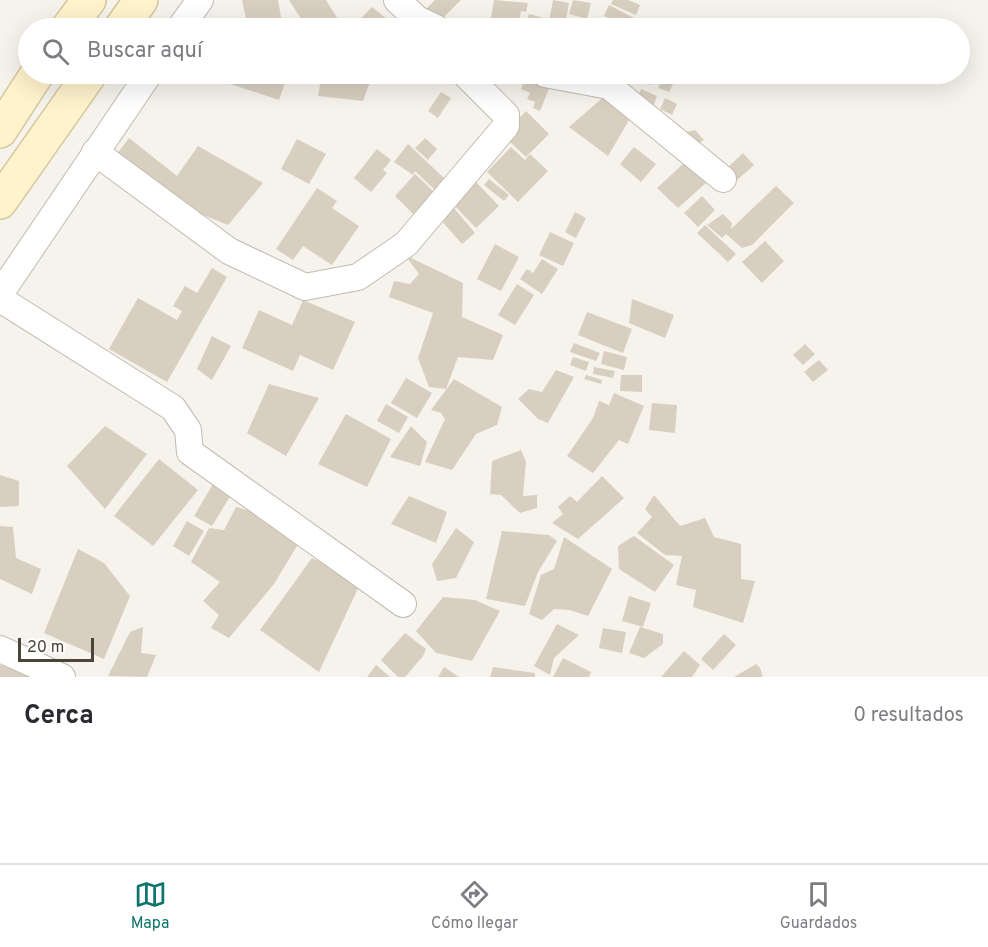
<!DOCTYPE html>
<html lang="es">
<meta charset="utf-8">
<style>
:root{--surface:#fff;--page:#f7f7f7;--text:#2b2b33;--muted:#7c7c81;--line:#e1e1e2;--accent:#0f766e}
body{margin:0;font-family:Overpass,sans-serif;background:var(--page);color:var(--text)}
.scale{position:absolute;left:18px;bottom:15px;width:76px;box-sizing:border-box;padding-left:6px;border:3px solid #4b4439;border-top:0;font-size:16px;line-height:21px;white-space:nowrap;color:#4b4439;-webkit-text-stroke:4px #fff;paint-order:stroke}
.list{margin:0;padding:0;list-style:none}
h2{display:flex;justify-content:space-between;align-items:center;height:78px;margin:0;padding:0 24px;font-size:26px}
h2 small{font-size:20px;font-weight:400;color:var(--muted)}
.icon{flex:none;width:33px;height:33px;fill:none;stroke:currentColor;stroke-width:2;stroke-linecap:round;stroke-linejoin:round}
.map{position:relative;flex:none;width:988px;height:677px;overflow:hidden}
.search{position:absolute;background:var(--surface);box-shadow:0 6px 24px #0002;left:18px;right:18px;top:18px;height:66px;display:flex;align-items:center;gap:15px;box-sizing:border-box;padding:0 21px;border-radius:33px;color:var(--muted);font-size:22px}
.sheet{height:186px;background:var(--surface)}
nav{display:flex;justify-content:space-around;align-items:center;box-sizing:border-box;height:84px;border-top:2px solid var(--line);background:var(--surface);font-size:16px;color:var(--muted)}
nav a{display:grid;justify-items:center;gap:3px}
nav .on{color:var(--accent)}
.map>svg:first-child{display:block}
.building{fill:#d8cfc1}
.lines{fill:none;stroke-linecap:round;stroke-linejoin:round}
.street-casing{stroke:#c2bbae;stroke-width:28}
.secondary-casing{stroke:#d6c79b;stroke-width:36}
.street{stroke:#fff;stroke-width:26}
.secondary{stroke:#fff3cd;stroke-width:33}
</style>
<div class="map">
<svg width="988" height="677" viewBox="0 0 988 677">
<rect width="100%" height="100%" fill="#f6f3ec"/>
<!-- building -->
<g class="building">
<path d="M242,0H278L283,28H248Z"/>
<path d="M289,0H326L341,24L334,28H307Z"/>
<path d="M435,0H461L436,25L423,12Z"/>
<path d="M494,0L528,3L526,12L521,11L518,28L490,24Z"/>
<path d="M553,0L569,3L565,25L549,22Z"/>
<path d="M573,0L591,3L587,19L569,14Z"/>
<path d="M613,0H628L640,5L636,15L611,4Z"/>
<path d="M609,5L634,18L629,28L604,16Z"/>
<path d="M372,7L398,28H352Z"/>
<path d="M529,14L547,19L544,28H525Z"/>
<path d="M603,18L623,28H601L598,26Z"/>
<path d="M220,74H288L279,100L218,80Z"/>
<path d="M322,74H373L363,101L318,96Z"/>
<path d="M631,74H656L651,85L630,78Z"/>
<path d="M665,74H678L669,92L658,88Z"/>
<path d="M526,76L550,86L540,111L533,108L535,102L527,99L530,93L521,89Z"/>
<path d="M641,89L657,96L653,107L637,100Z"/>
<path d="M441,92L451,98L438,118L428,111Z"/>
<path d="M606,95L632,115L608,156L569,127Z"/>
<path d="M665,98L677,104L672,115L660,109Z"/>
<path d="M526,111L549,134L526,157L509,141L507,130Z"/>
<path d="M695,130L704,140L689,149L678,134Z"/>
<path d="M129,138L177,176L198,146L263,183L228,225L181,206L113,159Z"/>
<path d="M425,138L437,149L428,160L415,148Z"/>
<path d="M297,139L326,154L309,184L281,169Z"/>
<path d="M408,144L445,179L435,190L415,171L413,175L394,162Z"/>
<path d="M511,147L525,160L530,154L548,171L518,202L487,172Z"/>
<path d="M634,147L656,164L641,182L620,164Z"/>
<path d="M377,149L391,160L383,170L387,173L371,192L354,178Z"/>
<path d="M743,153L754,165L736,181L726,169Z"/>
<path d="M685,162L706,183L678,208L657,188Z"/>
<path d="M415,174L434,192L413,214L395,196Z"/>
<path d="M489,179L509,195L504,201L484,185Z"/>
<path d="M475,181L499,206L476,228L452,203Z"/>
<path d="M776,186L794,203L752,245L742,248L726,234L722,238L707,225L723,214L732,223L731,229Z"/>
<path d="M317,188L337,201L332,208L359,226L332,265L303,246L293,260L276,249Z"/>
<path d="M702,196L715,210L698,227L684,213Z"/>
<path d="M453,207L475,233L462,244L440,219Z"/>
<path d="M575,212L586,218L576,238L565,232Z"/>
<path d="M705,225L736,254L728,262L697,233Z"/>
<path d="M550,232L574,243L563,266L539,255Z"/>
<path d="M765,241L784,261L762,283L742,262Z"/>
<path d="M495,244L519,257L501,291L477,279Z"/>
<path d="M405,255L463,283L462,317L503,335L493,360L458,357L446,389L429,387L418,358L433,313L389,297L394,281L410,284L419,274Z"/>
<path d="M542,259L558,269L542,294L520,279L527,269L533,273Z"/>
<path d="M212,268L227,277L167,382L109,349L138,298L177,320L182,311L173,306L185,286L197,293Z"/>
<path d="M517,284L534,295L515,325L498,315Z"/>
<path d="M632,299L674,315L665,338L629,323Z"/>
<path d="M303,300L355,322L333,370L300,355L293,371L242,348L259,310L292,325Z"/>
<path d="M587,312L632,329L623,353L578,335Z"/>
<path d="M212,336L231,346L212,380L197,369Z"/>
<path d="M574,343L600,353L596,361L570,352Z"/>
<path d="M805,344L815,354L803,365L793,355Z"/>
<path d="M604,351L627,357L624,370L601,364Z"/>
<path d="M573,357L589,362L586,371L570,365Z"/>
<path d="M819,360L828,370L813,382L804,372Z"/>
<path d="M594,367L615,371L613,378L593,374Z"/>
<path d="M556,370L574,377L548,423L538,419L518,399L529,389L542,392Z"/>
<path d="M586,375L602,380L601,384L584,379Z"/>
<path d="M621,375H642V392L620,391Z"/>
<path d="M406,378L432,393L417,418L391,403Z"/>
<path d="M454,379L502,407L497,425L476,434L452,470L425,462L445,419L441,413L431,410Z"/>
<path d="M269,384L319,398L286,456L247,433Z"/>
<path d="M614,393L644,406L628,444L619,440L593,473L567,456L593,418L599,401L609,405Z"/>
<path d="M652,403L677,405L675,433L649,430Z"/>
<path d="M386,404L408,417L399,433L377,421Z"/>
<path d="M346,414L391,439L367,487L318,464Z"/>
<path d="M105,426L147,454L105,509L67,466Z"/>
<path d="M411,426L427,442L420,466L390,457Z"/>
<path d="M521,450L526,462L523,496L537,495V508L520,513L501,495L490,494L492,461Z"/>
<path d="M159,459L198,490L153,546L114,516Z"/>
<path d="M0,475L19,481V506L0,507Z"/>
<path d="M602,476L624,498L578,539L552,523L563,514L558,507L570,496L577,502Z"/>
<path d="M213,484L231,495L212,526L194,516Z"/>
<path d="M654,495L680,526L705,518L714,537L741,544V579L755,581L743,623L693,607L696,590L676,585L682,556L665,555L637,533L652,517L645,509Z"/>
<path d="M409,496L447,512L436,543L391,524Z"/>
<path d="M236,507L248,510L289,531L297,546L274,584L229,638L211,628L219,615L203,601L220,582L191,562L209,528L224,530Z"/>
<path d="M187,521L204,531L189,556L173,546Z"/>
<path d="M0,526L13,527L16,558L41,569L32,594L0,579Z"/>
<path d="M456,528L474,542L456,578L437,581L432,564Z"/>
<path d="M502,531L549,535L557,541L538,572L525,606L486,599Z"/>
<path d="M634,536L674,565L655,592L619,569L618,546Z"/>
<path d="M564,537L612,569L588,616L570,610L554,609L542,620L529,614L541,575L554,569Z"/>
<path d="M78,549L104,563L130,596L104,659L44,633Z"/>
<path d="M312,558L361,582L319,672L260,630Z"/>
<path d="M629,596L651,603L643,627L622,621Z"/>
<path d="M443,597L475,600L500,611L472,661L436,653L416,631Z"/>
<path d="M557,624L579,635L554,658L550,675L534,666Z"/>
<path d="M143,627L141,653L156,655L147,677L108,676L130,632Z"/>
<path d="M640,627L663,634V644L644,658L629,653Z"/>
<path d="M603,628L626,632L622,653L599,648Z"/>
<path d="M405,633L426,649L423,656L405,677H398L381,660Z"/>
<path d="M724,634L736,645L713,670L701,659Z"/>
<path d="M684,651L700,665L692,677H661Z"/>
<path d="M563,658L591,672L589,677H553Z"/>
<path d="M756,664L760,668L763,677H734Z"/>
<path d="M0,665L34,675L33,677H0Z"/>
<path d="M376,665L390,677H367Z"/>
<path d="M444,667L459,677H438Z"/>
<path d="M493,667L535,673V677H490Z"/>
</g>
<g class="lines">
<defs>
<g id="street">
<path d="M397,0L417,19L436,28"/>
<path d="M180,28L200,0"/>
<path d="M545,74L609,86L723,179"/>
<path d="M95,152L229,251L305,287L358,277L406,244L506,126V115L465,74"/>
<path d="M0,294L149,74"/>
<path d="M0,299L173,408L188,430L190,452L403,604"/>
<path d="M0,649L62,677"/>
</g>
<g id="secondary">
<path d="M68,28L89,0"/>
<path d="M121,28L141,0"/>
<path d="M0,131L37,74"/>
<path d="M0,202L90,74"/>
</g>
</defs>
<!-- street casing -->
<use href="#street" class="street-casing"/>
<!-- secondary casing -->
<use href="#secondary" class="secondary-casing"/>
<!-- street -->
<use href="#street" class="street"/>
<!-- secondary -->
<use href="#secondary" class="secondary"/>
</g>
</svg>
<div class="scale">20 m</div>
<div class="search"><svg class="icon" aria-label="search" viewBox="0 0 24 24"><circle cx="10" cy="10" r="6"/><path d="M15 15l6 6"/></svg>Buscar aquí</div>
</div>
<section class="sheet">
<h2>Cerca<small>0 resultados</small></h2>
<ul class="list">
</ul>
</section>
<nav>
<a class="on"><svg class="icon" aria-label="map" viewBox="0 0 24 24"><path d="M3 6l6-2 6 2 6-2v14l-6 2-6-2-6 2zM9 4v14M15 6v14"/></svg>Mapa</a>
<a><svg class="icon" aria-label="directions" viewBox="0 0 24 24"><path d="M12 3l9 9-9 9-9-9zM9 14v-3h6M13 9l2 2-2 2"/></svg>Cómo llegar</a>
<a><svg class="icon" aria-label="saved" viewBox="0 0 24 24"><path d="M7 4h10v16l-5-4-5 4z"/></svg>Guardados</a>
</nav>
